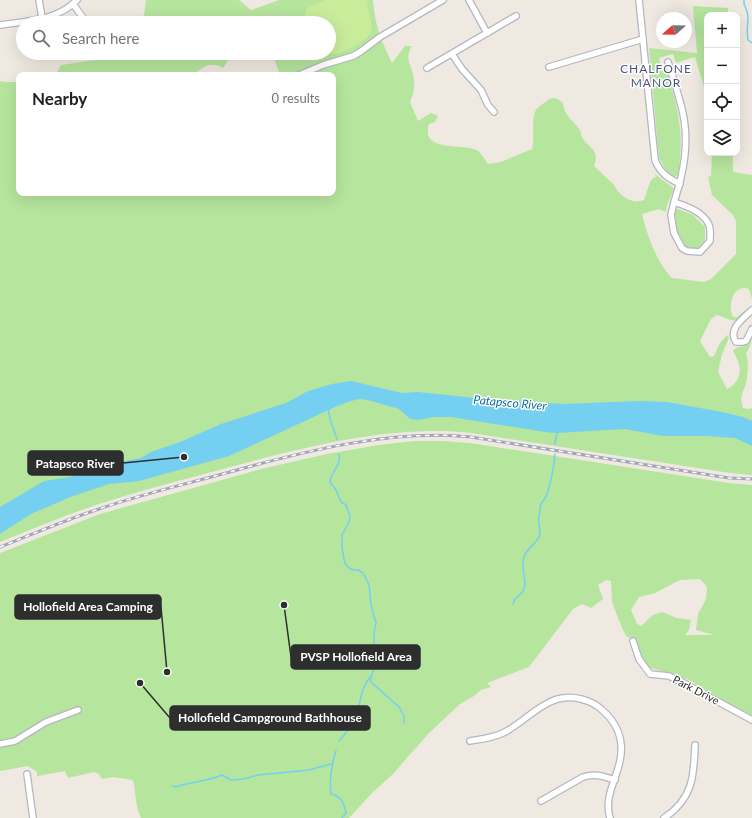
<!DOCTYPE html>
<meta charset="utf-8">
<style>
:root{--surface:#fff;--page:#f6f6f6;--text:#202124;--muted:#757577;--line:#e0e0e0}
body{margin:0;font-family:Lato,sans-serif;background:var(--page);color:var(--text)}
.controls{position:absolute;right:12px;top:12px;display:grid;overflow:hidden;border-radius:8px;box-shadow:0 4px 16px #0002}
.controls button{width:36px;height:36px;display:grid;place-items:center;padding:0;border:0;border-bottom:1px solid var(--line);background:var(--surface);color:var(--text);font:20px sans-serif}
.compass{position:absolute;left:656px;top:12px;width:36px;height:36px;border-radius:50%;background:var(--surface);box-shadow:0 4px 16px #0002;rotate:250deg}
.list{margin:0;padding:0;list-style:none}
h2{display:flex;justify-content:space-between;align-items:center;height:52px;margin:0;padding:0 16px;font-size:17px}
h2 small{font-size:13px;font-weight:400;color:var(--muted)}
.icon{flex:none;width:22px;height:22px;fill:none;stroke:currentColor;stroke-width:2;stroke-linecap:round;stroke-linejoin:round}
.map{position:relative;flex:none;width:752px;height:818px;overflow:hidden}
.search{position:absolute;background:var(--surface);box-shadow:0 4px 16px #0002;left:16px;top:16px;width:320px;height:44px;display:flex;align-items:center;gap:10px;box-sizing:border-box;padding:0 14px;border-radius:22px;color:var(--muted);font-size:15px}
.panel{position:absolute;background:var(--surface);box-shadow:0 4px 16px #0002;left:16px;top:72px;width:320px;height:124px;border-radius:8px}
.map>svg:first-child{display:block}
.green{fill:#b6e59e;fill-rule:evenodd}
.pitch{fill:#c9ec9a}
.water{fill:#75cff0}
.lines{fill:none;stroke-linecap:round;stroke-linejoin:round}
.stream{stroke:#75cff0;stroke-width:1.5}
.minor-casing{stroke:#b4b7c1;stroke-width:8}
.minor{stroke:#fff;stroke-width:5.5}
.rail-casing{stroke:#a3a6b8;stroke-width:3}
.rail{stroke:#fff;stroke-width:1.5;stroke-dasharray:4.5;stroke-linecap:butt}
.labels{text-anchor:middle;stroke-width:3;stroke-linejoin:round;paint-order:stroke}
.street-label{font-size:11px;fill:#2e2e2e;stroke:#fff}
.neighbourhood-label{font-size:12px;letter-spacing:1px;fill:#4d5680;stroke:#fff}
.water-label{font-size:12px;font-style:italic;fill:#0d6fa3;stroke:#fff}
.leader{fill:none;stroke:#2e2e2e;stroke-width:1.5}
.callout-dot{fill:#2e2e2e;stroke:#fff;stroke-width:1.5}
.callout{fill:#2e2e2e;stroke:#2e2e2e;stroke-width:1.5}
.callout-label{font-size:12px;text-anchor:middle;font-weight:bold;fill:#fff}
</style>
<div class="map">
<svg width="752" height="818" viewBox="0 0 752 818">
<rect width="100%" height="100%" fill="#efe9e1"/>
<!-- green -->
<g class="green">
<path d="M146,0H239L251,10L279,0H373C375,26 381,40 392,63L405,46H412C403,60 413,66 414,80C415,88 413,95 410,102L418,121L431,113L438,116L435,122L429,124C420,154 463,142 478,151C482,154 485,160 488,164L501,162L532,149C535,138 531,122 535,112C537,107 543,104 547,101C553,96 557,98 563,103C564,116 573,120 580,130C581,133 581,136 583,139C591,149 600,151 594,166C600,172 606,177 612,183C615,185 615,188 617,190C624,199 634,204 644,200L650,182L654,177L656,178L655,174C660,179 670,184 674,189L667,205L666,212L659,209L642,214C646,233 658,265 672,278L704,282L711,279L736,254V221L733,215L712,195L708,177L711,176L712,153H733V172L752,175V299L749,289C733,283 727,306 733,317H737L748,308L749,310C733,325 736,321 717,315L711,319L700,341L710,357L714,356L720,343L727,335L729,338L722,354L718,372L727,389C736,385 742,375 739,365C738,360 735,355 733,350L738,347L744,346L752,337L750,346L746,354C749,363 748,374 746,383C743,394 739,395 743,408L748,409L752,408V475L730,473L471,433C393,424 305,447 230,467C186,479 142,490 99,504C65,515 33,529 0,542V81L6,82H19V193H333V75H280L272,53H329V23H133L144,15Z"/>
<path d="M693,6L728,8V15H707V97L695,57L676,63L673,54L659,58L661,67L666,69C678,108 685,133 678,175L674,177L666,170L659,158L649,48L697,53Z"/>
<path d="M108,53H233L223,68C212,61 202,66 194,75H47L57,72L61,65L102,59Z"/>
<path d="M678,209L693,215L705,227V240L697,249L686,247L676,228L674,211Z"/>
<path d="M415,441H442L470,443L729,483L752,485V717L687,679L662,671L647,667L638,647L632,638L627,637L622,628L612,602L611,581L606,580L598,585L603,599L591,608L582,604L573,609L529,667L487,683L491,687L481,690L474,696L460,704L428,734L416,748L410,754L394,773L372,793L349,818H141C135,805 136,793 133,780L113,777L102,779L99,774L94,772L68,778L65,771L37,776V772L28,766L0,771V553L100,514L261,469L327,454L378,445ZM700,579L707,587L706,599L698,614L696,630L714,635H685L689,630L691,620L677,618L662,612L653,615L641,626L637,624L631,610L639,597L655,593L680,580Z"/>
</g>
<!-- pitch -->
<path class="pitch" d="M325,0H367L372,30C370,33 369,36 366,38C361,43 342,54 334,54C331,54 331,53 329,52V23H309L305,15L307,8Z"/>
<!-- water -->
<path class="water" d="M351,381L402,393L418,392L495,400L564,404L641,401L667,402L722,412L743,417L752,421V446L735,438L706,436H663L625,429L556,433L545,432L451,417H434L418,420L410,419L399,409L368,400L359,399L351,401L335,407L229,456L139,481L109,484L73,496L31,514L0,534V507L44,481L70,477L103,465L141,458L151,452L180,442L221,424L286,403L308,391L332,384Z"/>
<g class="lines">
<!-- stream -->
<g class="stream">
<path d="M744,0V4C752,20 745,23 748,40L752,43"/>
<path d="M328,409L330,419L337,439"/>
<path d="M555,444L557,432"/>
<path d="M339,454C342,465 331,471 330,482L336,490L341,502L346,505L350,516L349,522L342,535V548L345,564L349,568L353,570H358L363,573L369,585L371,605L376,623L374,633V642L378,664C374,670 370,674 371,682L399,707L404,716V723"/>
<path d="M513,604L515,599C534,587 519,574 524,557C526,549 535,545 539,537C542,531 537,523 539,516C540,513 540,507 541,504C543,500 546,498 547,494C551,481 554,467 555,454"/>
<path d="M339,741C345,734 353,725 356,717C361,702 360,690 370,677"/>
<path d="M336,751C331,766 329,778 331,794C342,796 344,804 346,813L342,818"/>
<path d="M173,786L176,787C192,782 208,781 222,775L231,780L244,779L258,775L309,770L331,764"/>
</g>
<defs>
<g id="minor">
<path d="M39,0L42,18"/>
<path d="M469,0L487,33"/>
<path d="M639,0L655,160C660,173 668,178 680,184"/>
<path d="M73,4L87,23"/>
<path d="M0,25C26,21 57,21 77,0"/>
<path d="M452,54L462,69L481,90L488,105L494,112"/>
<path d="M668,62C673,77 678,93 682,109C690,141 684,172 674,202C686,206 704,212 709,225C711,229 710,236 710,241L700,252L687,251L682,248L674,233L671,215L674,202"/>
<path d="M549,67L643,39"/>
<path d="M427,68L516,16"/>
<path d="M299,75L323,65L353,56L360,52L380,37L443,0"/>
<path d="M752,310C744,318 727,329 736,342H743L746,341L752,329"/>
<path d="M633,641L639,659L650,674L669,676L680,681L752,720"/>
<path d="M470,741C482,739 494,738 505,732C531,718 548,691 581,699C589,701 596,704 602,710C612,718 620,731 621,744C624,771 602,792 610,818"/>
<path d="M0,744L15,741L46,722L78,710"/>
<path d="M27,774L33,818"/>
<path d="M541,801L583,777C595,773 603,776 615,780"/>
<path d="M664,818C693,799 694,776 695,745"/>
</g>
</defs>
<!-- minor casing -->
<use href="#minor" class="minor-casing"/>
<!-- minor -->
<use href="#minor" class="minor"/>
<defs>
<path id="rail" d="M0,547C33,534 65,520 99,509C142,494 186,484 230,472C305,451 392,429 471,437L729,478L752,479"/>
</defs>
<!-- rail casing -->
<use href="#rail" class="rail-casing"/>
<!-- rail -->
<use href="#rail" class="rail"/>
</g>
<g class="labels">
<!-- street labels -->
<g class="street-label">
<text transform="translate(696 690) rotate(27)" y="4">Park Drive</text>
</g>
<!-- neighbourhood labels -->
<g class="neighbourhood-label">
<text x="656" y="73">CHALFONE<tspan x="656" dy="14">MANOR</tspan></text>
</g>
<!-- water labels -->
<g class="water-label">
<text transform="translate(510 403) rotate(5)" y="4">Patapsco River</text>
</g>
</g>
<!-- callouts -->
<path class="leader" d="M184 457L123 463M167 672L161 607M284 605L291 657M140 683L170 718"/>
<g class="callout-dot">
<circle cx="184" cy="457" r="4"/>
<circle cx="167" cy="672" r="4"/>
<circle cx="284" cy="605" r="4"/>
<circle cx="140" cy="683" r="4"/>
</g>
<g class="callout">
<rect x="28" y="451" width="95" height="24" rx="4"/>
<rect x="15" y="595" width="146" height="24" rx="4"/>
<rect x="291" y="645" width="129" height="24" rx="4"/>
<rect x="170" y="706" width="200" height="24" rx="4"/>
</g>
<g class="callout-label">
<text x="75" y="468">Patapsco River</text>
<text x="88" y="611">Hollofield Area Camping</text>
<text x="356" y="661">PVSP Hollofield Area</text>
<text x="270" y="722">Hollofield Campground Bathhouse</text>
</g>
</svg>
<div class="controls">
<button>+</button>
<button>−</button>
<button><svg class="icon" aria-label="locate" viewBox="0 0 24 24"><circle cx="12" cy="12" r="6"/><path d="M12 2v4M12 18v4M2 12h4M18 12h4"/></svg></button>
<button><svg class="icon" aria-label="layers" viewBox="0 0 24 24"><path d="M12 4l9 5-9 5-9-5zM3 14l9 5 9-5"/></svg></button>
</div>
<svg class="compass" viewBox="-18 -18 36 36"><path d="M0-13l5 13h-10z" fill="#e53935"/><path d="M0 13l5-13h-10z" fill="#757577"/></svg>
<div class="search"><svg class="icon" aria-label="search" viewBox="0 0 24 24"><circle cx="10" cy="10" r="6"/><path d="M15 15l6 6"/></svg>Search here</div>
<section class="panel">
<h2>Nearby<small>0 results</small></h2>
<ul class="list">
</ul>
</section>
</div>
